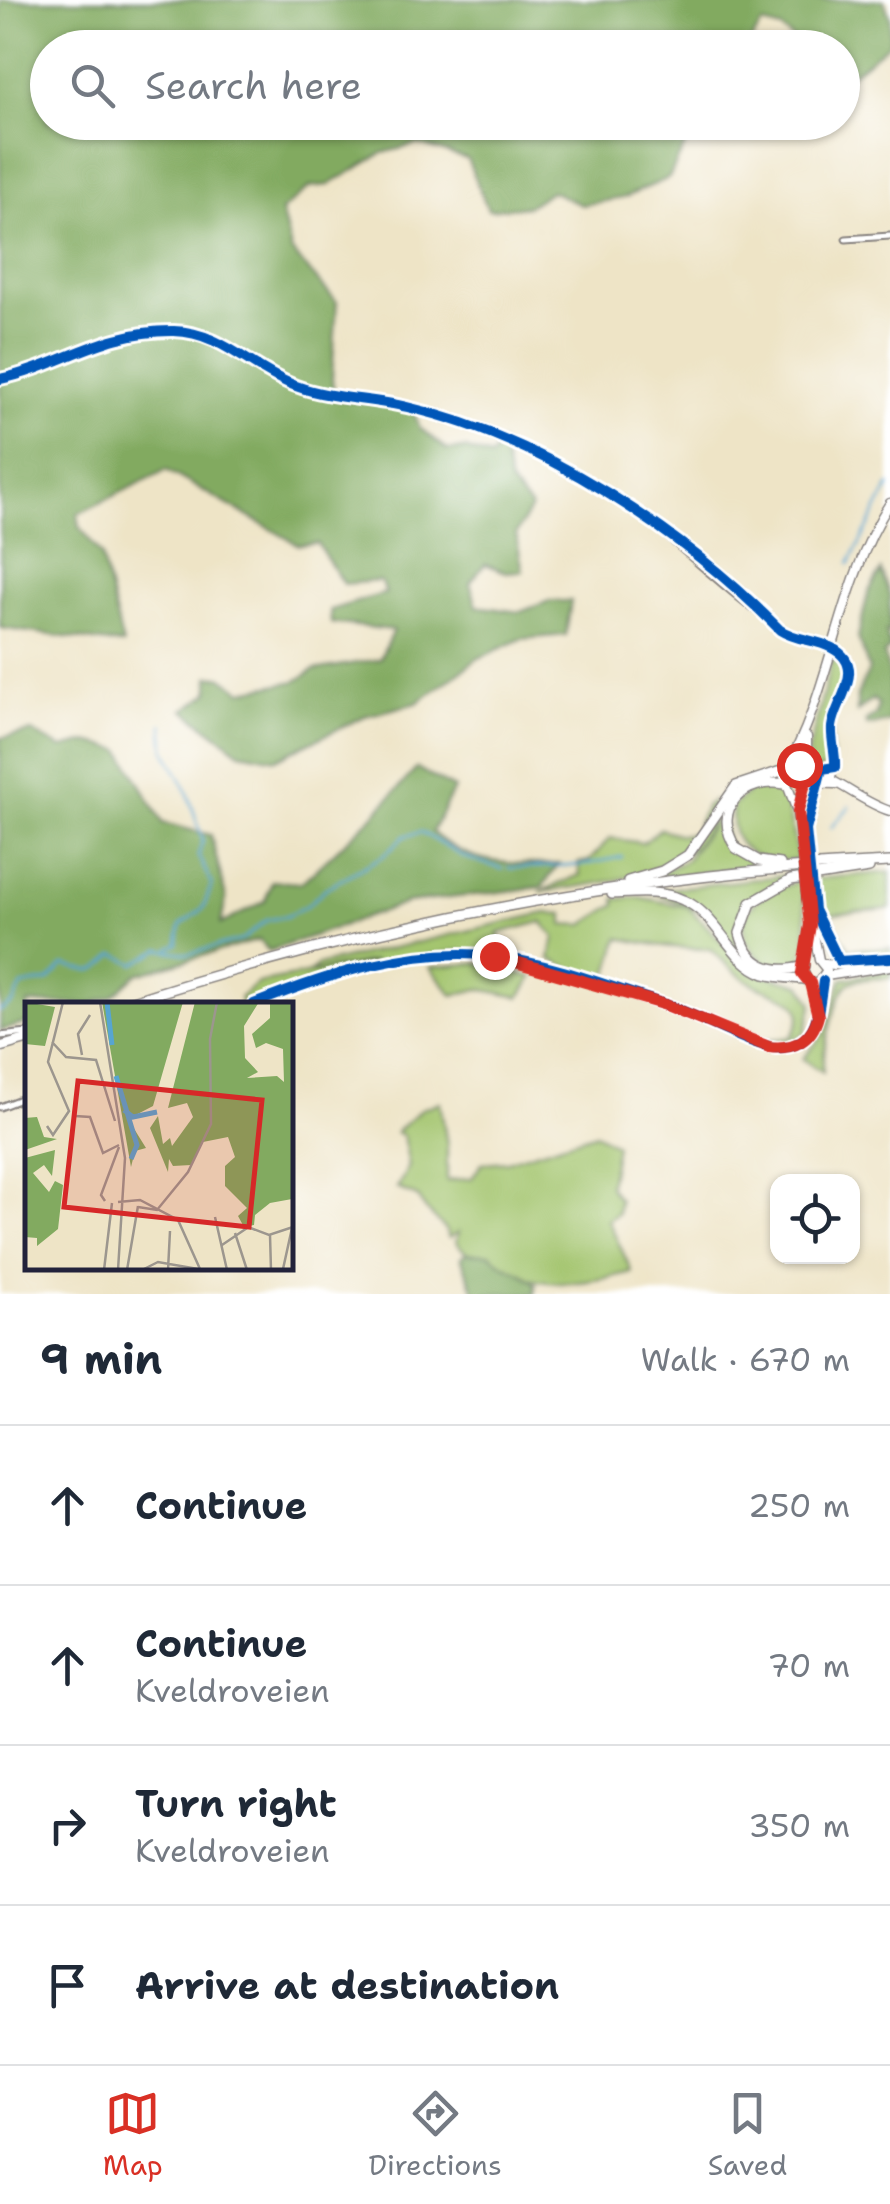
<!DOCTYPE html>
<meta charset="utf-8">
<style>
:root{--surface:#fff;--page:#f2f2f3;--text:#1f2937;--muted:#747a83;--line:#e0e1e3;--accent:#d93025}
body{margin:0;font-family:"Shantell Sans",sans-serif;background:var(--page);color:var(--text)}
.controls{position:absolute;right:30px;bottom:30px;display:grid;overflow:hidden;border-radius:20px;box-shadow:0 2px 8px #0004}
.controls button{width:90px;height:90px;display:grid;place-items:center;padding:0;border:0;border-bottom:2px solid var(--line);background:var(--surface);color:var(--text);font:50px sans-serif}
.stop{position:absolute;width:30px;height:30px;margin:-22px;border:8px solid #d93025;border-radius:50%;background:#fff}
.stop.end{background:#d93025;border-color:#fff;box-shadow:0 2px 10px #0008}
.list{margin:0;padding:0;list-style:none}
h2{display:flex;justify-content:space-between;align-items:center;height:130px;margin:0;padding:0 40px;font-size:42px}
h2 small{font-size:32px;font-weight:400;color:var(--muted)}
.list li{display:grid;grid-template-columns:65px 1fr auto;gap:30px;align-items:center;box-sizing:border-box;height:160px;padding:0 40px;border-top:2px solid var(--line)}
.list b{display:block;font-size:38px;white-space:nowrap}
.list p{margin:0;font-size:32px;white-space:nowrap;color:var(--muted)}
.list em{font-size:32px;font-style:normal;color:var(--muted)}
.icon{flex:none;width:55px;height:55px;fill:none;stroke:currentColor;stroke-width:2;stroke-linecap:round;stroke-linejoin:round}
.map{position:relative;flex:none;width:890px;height:1294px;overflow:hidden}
.search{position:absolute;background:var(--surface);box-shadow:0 2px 8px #0004;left:30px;right:30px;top:30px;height:110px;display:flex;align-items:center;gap:25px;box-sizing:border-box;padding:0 35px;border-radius:55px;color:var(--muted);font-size:38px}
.sheet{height:770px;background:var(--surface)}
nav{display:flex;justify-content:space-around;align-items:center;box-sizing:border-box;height:140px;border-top:2px solid var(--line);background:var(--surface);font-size:28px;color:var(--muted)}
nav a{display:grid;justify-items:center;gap:5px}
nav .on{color:var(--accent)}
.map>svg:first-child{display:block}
.green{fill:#a3c46d;stroke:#627354;stroke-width:2.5}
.forest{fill:#82aa60;stroke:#52664e;stroke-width:2.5}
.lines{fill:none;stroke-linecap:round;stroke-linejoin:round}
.stream{stroke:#57a5d1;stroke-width:2.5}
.street-casing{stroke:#888380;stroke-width:9}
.secondary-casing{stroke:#888380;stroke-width:11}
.primary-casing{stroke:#888380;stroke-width:11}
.highway-casing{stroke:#888380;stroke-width:12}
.street{stroke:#fff;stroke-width:5}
.secondary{stroke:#fff;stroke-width:8}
.primary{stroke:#fff;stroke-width:8}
.highway{stroke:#fff;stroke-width:9}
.street-bridge-casing{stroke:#888380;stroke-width:9;stroke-linecap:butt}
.primary-bridge-casing{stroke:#888380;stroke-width:11;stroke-linecap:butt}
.street-bridge{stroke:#fff;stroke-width:5}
.primary-bridge{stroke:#fff;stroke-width:8}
.cycleway-casing{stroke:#fff;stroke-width:16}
.cycleway{stroke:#0057b8;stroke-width:10}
.route{stroke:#d93025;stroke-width:12}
.inset-river{fill:none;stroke:#57a5d1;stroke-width:5}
.inset-road{fill:none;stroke:#9c968e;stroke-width:2.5}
.view{fill:#d62828;fill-opacity:0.15;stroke:#d62828;stroke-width:5}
.inset-edge{fill:none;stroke:#22223b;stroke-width:5}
</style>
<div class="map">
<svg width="890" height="1294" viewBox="0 0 890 1294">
<rect width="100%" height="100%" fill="#fff"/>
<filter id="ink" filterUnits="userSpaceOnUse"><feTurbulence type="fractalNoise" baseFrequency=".01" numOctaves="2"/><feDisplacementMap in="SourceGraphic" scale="20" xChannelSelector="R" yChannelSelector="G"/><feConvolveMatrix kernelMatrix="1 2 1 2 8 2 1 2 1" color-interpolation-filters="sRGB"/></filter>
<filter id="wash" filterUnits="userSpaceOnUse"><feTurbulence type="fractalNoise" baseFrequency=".0048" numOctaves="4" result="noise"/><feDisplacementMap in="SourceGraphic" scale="40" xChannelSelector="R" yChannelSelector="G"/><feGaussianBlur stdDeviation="2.25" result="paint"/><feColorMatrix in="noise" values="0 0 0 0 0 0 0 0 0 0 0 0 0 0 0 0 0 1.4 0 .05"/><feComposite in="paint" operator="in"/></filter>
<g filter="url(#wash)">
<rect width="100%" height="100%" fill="#eee4c6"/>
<!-- green -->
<g class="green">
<path d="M832,659L845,666L846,684L829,721L833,764L818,771L810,768L808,754Z"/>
<path d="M754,787H780L785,793L798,860C757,864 726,849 733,805Z"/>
<path d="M713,801C715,876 592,884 540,892L580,875L578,863L589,861L610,838L643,843L660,829L681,835L694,833L706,805Z"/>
<path d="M725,808C720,842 733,856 765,865L645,880L685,861Z"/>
<path d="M890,872V909L828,914L849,949L890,948V955L843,956L820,921L813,879Z"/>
<path d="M799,874C778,887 746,889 738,921C736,931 740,944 739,951L705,912L650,891Z"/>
<path d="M801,880C802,901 813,939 802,957C780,994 708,929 765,895C776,889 789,885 801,880Z"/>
<path d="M639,897L688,907L752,972L802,985L813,1004L805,1034L785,1044L764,1041L791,1037C815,998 783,999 755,985C737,976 725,963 711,949C682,949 649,945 619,938L606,984L550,959L555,937L542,922L499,933L500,942L492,952L457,951L350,968L241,1004L240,997L258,983L375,961L310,972L318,965L546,913L564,914V924L583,925L616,904L615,899Z"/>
<path d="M477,963L533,977L520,997L479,989L453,995L430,967Z"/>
<path d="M890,970V978C878,979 861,977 850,983C836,991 821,1056 823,1072L803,1059L823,1034L842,979Z"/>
<path d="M440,1102L447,1144V1181L472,1178L482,1163L507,1161L596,1133L616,1145L609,1186L619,1200L617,1214L608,1220L632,1272C583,1285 528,1294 491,1255L466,1253L456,1242L458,1232L449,1238C443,1220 424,1214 419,1198L397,1188L409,1166L403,1136L396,1132L421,1109Z"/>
</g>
<!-- forest -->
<g class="forest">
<path d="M0,0H884L890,17V43L843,81L842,48L803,47L781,29L762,24L747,48H48V122L696,123L669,178L623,198L581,205L551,191L528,206L488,210L467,159L418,144L383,153L329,185L310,187L281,211L292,252L337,302L332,379L335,399L412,407L420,428L447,450L465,449L491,457L501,443L510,484L531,508L516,534L523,571L506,572L485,564L470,583L477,606L520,612L549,601H571L566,635L521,639L479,658L417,703L365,716L276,759L240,752L184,710L209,693V677L221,676L242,691L296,681L314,670L380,659L393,630L331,623L330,610L386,593L380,581L343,584L317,543L299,545L166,470L78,514L80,527L101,555L123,645L0,628Z"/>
<path d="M881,571L890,596V632L886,631L890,649L884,654L890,677V722L867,726L866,721L876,715L878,704L873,699L857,712V695L869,670L858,637L868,593Z"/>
<path d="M32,732L62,748L88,742L121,750L163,823L211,835L226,898L221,924L265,901L272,881L301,883L370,819L417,768L454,789L432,832C467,865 512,865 559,864L542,887L407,903L269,951L259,940L137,974L112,997L90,1004H28L27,1023L0,1031V738Z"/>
<path d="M466,1253L491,1254C504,1270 523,1270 536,1284L535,1294H475L461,1257Z"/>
</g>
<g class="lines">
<!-- stream -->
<g class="stream">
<path d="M849,564L890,485"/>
<path d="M163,724L165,750L187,791L203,840L198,856L212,884L203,909L181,925L178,944L170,948"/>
<path d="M831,828L850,806"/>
<path d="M509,868L583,865L622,857"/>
<path d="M0,1011L13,1003L22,986L48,981L64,965C93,972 94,975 115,954L135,964L160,949L188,954L242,940L267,920L288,916L309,904L326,888L383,856L405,836L421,832L464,857L503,869"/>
</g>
</g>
</g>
<g filter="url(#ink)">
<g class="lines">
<defs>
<g id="street">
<path d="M846,239L890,236"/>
<path d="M0,379C62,366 104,329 174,331C223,333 253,371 297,386C333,399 372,398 409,407C490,427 568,465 636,512C679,542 769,633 811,644"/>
<path d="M832,780C837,760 829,743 833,724C837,701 854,687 846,663"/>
<path d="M810,983L818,1014"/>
<path d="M254,1004C326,975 414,946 493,956C552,963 614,988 670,1006C705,1018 742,1043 777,1048C818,1047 818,1013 823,981"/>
<path d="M0,1036L28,1033"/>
<path d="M0,1107L28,1096"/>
</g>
<g id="secondary">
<path d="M806,771C837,777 860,802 890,811"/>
<path d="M805,783L835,784"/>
<path d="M825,964L853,967"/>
<path d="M826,976L890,966"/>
</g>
<g id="primary">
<path d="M798,810L807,779V737"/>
<path d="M800,837L797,811L783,774C833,690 836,587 890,503"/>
<path d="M807,900L819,960L827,970L817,984L807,981L803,969L810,925"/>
</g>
<g id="highway">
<path d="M780,864L759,861L736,848C710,808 745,777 785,784"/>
<path d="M628,881L662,871L688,855L736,786L784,770"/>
<path d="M612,894C635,893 661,890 683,900C719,915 729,961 765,974C778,978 792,978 805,979"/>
<path d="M804,966C773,975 748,966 740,933L751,903L791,880L869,868"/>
<path d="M123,1004C372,924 628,873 890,862"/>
<path d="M0,1047L28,1039"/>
</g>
</defs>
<!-- street casing -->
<use href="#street" class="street-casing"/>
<!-- secondary casing -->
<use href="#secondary" class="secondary-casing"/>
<!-- primary casing -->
<use href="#primary" class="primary-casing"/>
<!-- highway casing -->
<use href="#highway" class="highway-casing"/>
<!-- street -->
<use href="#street" class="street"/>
<!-- secondary -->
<use href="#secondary" class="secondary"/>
<!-- primary -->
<use href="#primary" class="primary"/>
<!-- highway -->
<use href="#highway" class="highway"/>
<defs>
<path id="street-bridge" d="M811,644L833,649L846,663"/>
<path id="primary-bridge" d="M800,837L807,900"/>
</defs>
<!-- street-bridge casing -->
<use href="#street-bridge" class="street-bridge-casing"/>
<!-- primary-bridge casing -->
<use href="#primary-bridge" class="primary-bridge-casing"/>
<!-- street-bridge -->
<use href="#street-bridge" class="street-bridge"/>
<!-- primary-bridge -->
<use href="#primary-bridge" class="primary-bridge"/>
<defs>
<g id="cycleway">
<path d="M0,379C62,366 103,330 174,331C222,332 252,370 296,386C331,399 370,398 407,407C541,437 685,533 780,630C797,641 815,639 832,648C869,667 835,701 832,727C831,741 836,754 835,767L822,769L806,830L814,910L839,961L890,958"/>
<path d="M254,1004C326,975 414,946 493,956C552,963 614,988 670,1006C705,1018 742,1043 777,1048C818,1047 818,1013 823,981"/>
</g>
</defs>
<!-- cycleway casing -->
<use href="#cycleway" class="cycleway-casing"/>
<!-- cycleway -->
<use href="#cycleway" class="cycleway"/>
</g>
</g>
<g class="lines" filter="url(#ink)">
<!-- route -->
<path class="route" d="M494,956L666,1005L769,1047C794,1050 812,1040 818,1016L810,983L802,973L810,925L798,811L807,775L799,765"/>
</g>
<!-- overview -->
<g transform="translate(25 1002)">
<rect width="268" height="268" fill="#eee4c6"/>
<path d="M0,0L30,5L20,44L0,42ZM77,0H158L128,104L103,117L121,146L110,149L106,165ZM170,0H234L219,24L220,56L233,70L222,76L252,74L259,80L258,47L241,41L231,46L227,32L245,16V0H267V197L245,201L230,213L229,223L219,225L213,214L222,206L200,184V164L210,155L203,135L178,140L166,163L148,164L144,157L143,170L125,126L133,114L138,142L145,136L147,144L168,115L162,101L143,106ZM12,115L19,135L32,137L0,148V116ZM30,148L27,174L19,163L8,171L24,190L30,179L38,183L33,227L12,244V236L0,235V156Z" fill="#82aa60"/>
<path class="inset-river" d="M82,0L87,43M91,74L112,143L106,157M99,108L108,115L132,110"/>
<path class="inset-road" d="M75,0L100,156L93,268M27,40L41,55L71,58L90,119M57,53L53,32L65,13M50,114L65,115L78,151L94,143M22,124L28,133L44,109L23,60L38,0M80,199L76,193L94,145M93,200L115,198L153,218L175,267M113,205L132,208L163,170L186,122L185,37L192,0M190,215L202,268M223,225L244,233L268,225M210,231L222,268M245,233L246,268M197,243L225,224M258,267L267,226M79,268L87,201M102,268L113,204M117,268L133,260L173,267M143,268L145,229"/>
<path class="view" d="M53,79L237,98L224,225L39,205Z"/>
<rect width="268" height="268" class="inset-edge"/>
</g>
</svg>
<div class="controls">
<button><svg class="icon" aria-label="locate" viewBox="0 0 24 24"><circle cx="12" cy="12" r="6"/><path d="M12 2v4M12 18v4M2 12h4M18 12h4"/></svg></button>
</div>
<div class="stop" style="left:799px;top:765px"></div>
<div class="stop end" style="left:494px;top:956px"></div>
<div class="search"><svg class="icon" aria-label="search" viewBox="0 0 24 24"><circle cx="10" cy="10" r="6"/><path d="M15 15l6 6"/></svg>Search here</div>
</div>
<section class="sheet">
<h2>9 min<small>Walk · 670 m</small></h2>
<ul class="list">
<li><svg class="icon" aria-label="ahead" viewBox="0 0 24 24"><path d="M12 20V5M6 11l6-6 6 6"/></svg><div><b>Continue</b></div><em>250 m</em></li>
<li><svg class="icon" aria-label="ahead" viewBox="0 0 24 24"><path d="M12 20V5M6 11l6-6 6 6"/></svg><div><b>Continue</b><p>Kveldroveien</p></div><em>70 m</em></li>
<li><svg class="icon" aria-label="right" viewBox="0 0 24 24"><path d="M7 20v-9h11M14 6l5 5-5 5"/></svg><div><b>Turn right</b><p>Kveldroveien</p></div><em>350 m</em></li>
<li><svg class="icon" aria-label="arrive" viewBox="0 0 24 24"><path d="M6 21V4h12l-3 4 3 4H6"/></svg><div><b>Arrive at destination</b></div></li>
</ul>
</section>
<nav>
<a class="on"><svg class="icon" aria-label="map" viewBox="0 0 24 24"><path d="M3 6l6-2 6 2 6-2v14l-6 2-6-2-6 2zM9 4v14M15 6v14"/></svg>Map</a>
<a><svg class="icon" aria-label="directions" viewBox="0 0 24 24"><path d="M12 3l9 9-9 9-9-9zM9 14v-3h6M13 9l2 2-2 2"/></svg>Directions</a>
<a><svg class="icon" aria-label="saved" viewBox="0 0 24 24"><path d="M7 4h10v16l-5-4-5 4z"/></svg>Saved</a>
</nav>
